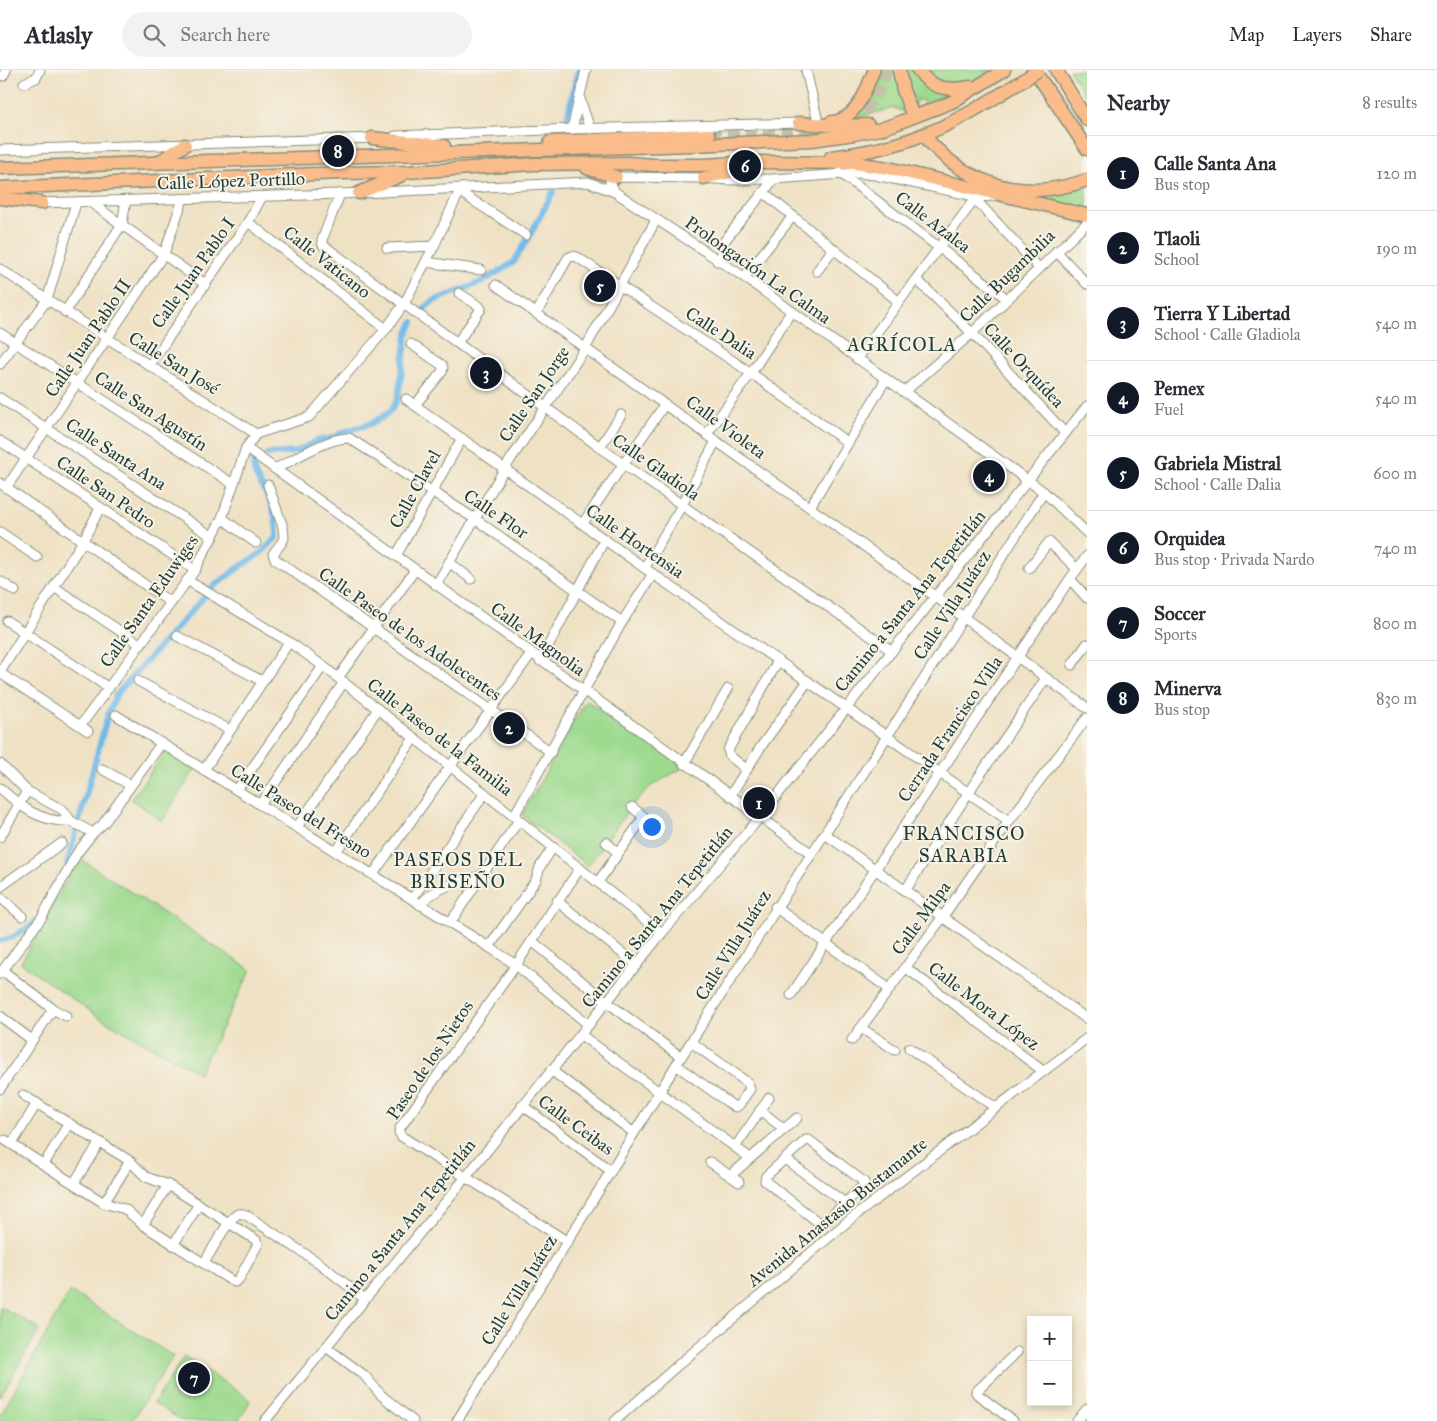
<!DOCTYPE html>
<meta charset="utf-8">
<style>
:root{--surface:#fff;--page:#f2f2f3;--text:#2b2b33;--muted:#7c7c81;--line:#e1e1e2;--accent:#111827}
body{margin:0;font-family:"IM FELL Great Primer",serif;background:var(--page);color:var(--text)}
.controls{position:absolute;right:15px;bottom:15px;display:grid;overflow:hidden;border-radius:0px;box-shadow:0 2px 8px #0003}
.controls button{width:45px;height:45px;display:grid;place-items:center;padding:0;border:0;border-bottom:1px solid var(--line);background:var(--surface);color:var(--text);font:25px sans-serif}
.you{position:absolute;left:651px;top:756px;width:18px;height:18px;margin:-12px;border:4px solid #fff;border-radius:50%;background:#1a73e8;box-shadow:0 0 0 8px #1a73e833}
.badge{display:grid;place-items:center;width:32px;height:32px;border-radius:50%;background:var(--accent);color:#fff;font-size:16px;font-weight:700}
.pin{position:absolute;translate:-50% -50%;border:2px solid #fff;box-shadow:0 1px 5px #0006}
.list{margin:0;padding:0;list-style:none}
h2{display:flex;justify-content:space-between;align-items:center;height:65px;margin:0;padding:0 20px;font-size:21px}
h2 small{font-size:16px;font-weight:400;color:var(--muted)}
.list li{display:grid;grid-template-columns:32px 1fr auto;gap:15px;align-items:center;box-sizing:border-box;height:75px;padding:0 20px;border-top:1px solid var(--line)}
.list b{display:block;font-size:19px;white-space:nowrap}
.list p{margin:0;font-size:16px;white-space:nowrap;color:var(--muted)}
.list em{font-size:16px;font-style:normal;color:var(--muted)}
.icon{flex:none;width:28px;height:28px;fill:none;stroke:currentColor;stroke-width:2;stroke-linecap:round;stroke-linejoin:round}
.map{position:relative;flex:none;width:1087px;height:1351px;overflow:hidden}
header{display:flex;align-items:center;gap:30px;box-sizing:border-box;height:70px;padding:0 25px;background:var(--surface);border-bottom:1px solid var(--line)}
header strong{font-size:24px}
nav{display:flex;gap:28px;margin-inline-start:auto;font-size:18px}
.search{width:350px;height:45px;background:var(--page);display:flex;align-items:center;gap:12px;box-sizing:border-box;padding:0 18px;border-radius:28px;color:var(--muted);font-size:19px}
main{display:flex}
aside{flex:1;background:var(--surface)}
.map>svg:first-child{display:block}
.green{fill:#9dda8e;stroke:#5e8c61}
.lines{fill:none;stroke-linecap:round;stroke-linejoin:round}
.canal{stroke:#71bae9;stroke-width:6}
.highway-tunnel{stroke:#c5c0a7;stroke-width:12;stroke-dasharray:12 6;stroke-linecap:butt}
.minor-casing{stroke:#878f7c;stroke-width:11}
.major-casing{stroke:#878f7c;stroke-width:14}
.highway-casing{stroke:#878f7c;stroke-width:15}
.minor{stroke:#fff;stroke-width:9}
.major{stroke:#f9bc8a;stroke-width:11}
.highway{stroke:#f9bc8a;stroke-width:12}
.highway-bridge-casing{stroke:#878f7c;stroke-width:15;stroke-linecap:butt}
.highway-bridge{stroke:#f9bc8a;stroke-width:12}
.labels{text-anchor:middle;stroke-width:4;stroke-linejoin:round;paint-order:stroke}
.street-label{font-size:18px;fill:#1f3d34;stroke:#f7f3e8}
.neighbourhood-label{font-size:19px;letter-spacing:1px;fill:#1f3d34;stroke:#f7f3e8}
</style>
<header>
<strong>Atlasly</strong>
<div class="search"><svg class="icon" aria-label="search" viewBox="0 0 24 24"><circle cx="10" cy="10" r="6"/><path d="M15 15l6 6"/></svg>Search here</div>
<nav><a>Map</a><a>Layers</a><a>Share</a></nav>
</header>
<main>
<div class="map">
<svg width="1087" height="1351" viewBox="0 0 1087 1351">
<rect width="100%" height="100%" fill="#f7f3e8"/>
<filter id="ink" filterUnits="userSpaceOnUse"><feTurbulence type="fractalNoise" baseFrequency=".02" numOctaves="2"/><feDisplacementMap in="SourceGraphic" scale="10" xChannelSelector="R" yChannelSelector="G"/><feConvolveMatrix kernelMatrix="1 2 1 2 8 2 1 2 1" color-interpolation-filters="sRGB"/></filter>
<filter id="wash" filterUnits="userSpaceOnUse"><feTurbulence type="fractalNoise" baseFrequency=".0096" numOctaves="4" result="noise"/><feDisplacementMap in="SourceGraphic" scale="20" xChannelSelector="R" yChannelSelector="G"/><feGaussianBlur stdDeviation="1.12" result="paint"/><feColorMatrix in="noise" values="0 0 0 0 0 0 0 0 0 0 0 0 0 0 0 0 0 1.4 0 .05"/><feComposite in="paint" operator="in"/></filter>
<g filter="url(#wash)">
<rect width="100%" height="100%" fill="#efe1c4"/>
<!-- green -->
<g class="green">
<path d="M880,0H896L906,43L894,38L851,49C867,39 872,18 880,0Z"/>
<path d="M903,0H915L952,25L925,38L923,30H916L914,39Z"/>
<path d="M925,0H991L972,13L959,16L935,9Z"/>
<path d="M1069,0H1087V27Z"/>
<path d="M1087,115V143L1017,124Z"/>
<path d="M586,630L684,697L651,716L633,734L588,796L522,745Z"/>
<path d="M167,680L196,698L162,751L131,729Z"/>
<path d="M79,788L251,900L199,1003L100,948L21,893Z"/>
<path d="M70,1221L173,1286L132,1351H0V1346Z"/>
<path d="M0,1236L40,1259L0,1327Z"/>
<path d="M184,1286L251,1330L238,1351H182L154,1333Z"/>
</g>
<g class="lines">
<!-- canal -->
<g class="canal">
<path d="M566,54L578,0"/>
<path d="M424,239L433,231L482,212L514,192L534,158L553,122"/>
<path d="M267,384L296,382L317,371L332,368L346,361L370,354L383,347L392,339L398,328L407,265L413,252"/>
<path d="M67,795L108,644L116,625L213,517L241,496L261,483L277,467C277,454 274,439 268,427C262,415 251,405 254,391"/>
<path d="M0,871L13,867L33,854L35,851"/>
</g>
</g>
</g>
<g filter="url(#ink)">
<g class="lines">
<!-- highway-tunnel -->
<g class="highway-tunnel">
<path d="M911,41L927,69"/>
<path d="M709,65L843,59C865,47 877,23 887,0"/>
</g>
<defs>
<g id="minor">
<path d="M806,0L818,52"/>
<path d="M3,6L6,0"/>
<path d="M24,13L36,8L40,0"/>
<path d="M580,29L590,59"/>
<path d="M572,59L586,0"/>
<path d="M395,66L572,59L799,53"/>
<path d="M0,80L377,68"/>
<path d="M840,103L1006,228"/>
<path d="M463,118L466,126L526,165"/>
<path d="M615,122L610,112L611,109L616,107L704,108L728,110L774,109L857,103L875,105L979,127L993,126"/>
<path d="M763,122L898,231"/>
<path d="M340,124L322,170L323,175L623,394L892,581"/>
<path d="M975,129L1039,198"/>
<path d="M90,132L205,214"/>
<path d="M38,133L340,124L588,112L615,122L744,207L1044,422L1087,463"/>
<path d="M248,152L386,259"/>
<path d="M387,178L434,176"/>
<path d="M1056,181L1087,214"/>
<path d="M717,191L722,185V174L774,109"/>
<path d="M426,192L481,200"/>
<path d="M0,199L256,364"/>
<path d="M817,201L833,179"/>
<path d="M744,207L793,146"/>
<path d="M916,209L972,263L1065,363"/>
<path d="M496,215L936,527L1087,638"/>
<path d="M65,242L122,154L126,131"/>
<path d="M537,242L568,188L572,186L577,187L751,303L848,373"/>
<path d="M0,263L233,414"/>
<path d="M457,273L481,239L479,236L459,223"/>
<path d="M411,274L442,295L443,298L442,302L415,335"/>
<path d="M857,289L977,126"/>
<path d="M0,294L47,230L76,133"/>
<path d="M149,296L248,152L262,127"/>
<path d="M904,322L972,263L1087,153"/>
<path d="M0,328L213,467"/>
<path d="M406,329L653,504L1009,751"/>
<path d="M256,364L309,347L386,259L404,234L434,176L461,118"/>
<path d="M707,364L751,303L791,242"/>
<path d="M0,371L195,500"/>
<path d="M600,377L621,345"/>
<path d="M246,378L812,784"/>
<path d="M275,399C293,390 329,367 349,368L475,449L622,552"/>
<path d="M0,413L171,533"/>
<path d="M268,415L283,457L284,468L282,472L273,484L275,489L551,682"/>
<path d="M6,418L164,184L183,129"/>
<path d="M810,437L886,309"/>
<path d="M222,448L256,473"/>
<path d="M583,453L665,334"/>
<path d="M0,462L37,487"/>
<path d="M396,486L462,368"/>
<path d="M449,492L471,509"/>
<path d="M645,497L682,435L716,371"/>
<path d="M1029,498L1049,472L1077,499"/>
<path d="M1070,509L1087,528"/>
<path d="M187,510L289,572L323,596L662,863"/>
<path d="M0,511L15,521"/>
<path d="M436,515L505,398L586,277L656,150"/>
<path d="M54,517L141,575"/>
<path d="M7,551L109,618"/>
<path d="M177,566L262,611"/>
<path d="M540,591L605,469"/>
<path d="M1072,595L1087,574"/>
<path d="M0,602L83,471L100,438"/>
<path d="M0,603L88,661"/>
<path d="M338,608L415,500"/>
<path d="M138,611L230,660"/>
<path d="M116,645L489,877L516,895L589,955"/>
<path d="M81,655L195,500L222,448L246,378L256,364"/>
<path d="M0,694L27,721L63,740L71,751L93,763L103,754L161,674"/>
<path d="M684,694L728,619"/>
<path d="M102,699L130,715"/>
<path d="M204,700L289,572"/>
<path d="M747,700L730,686L728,680L778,591"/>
<path d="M0,718C21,737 41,753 71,751"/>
<path d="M237,720L323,596"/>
<path d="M730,726L760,678L808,611"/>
<path d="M260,735L344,612"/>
<path d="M514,746L622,552L653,504"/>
<path d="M297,757L378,639"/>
<path d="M825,764L1087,949"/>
<path d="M0,767L27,721"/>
<path d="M606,772L618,783"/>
<path d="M336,782L414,668"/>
<path d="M373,804L531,584"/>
<path d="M598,812L644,747L632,737"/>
<path d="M0,817L62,773"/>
<path d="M905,821L974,714L1046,608"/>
<path d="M0,827L22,846"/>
<path d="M412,829L485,723"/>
<path d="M557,831L637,895"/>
<path d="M420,835C433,818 460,811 481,806"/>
<path d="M775,837L888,918"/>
<path d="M450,853L519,750"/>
<path d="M532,871L607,932L681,987"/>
<path d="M489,877L536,810L540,797L553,777"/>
<path d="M905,897L1043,1001"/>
<path d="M3,901L53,939L66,946"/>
<path d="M0,904L42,847L77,783L93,763"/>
<path d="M791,925L1070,509L1087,486"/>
<path d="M0,946L32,970"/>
<path d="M861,958L895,980"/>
<path d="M581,965L750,1088"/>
<path d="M852,970L942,848L1009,751L1087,648"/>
<path d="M909,978L996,1038"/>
<path d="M676,995L733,1036L736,1037L739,1035L750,1019L748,1013L691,972"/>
<path d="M551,1000L634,1063"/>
<path d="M0,1019L53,939"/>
<path d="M522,1035L611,1101"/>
<path d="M760,1040L784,1059"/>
<path d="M5,1070L104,1133L125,1139L143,1155L232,1211L235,1212L239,1209L258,1174L256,1170L168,1115L146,1107L130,1091L23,1025"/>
<path d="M806,1070H809L864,1112L863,1116L825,1152H818L765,1111L766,1106Z"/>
<path d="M12,1074L37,1033"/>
<path d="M734,1076L738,1073L769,1028"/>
<path d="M785,1089L845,1133"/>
<path d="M710,1092L739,1112"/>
<path d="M44,1094L69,1053"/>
<path d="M730,1106L797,1048"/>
<path d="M74,1113L100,1072"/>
<path d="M104,1133L130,1091"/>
<path d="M143,1155L168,1115"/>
<path d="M568,1172L401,1066L399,1062L400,1058L516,895L580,798"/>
<path d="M173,1175L199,1134"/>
<path d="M204,1193C210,1184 229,1147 238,1144C241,1143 243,1144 246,1145L319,1193L365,1229"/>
<path d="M326,1277L364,1305L381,1325L413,1351"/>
<path d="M265,1351L466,1107L662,863L760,747L1087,336"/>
<path d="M457,1351L676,995L1044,422"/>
<path d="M615,1351L678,1295L847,1152L1087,968"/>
<path d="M1013,1351L977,1324L976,1322L1017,1282"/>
<path d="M1077,1351L1087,1339"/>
</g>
<path id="major" d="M830,52C857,50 865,22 874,0"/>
<g id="highway">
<path d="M899,0L903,20L911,41"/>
<path d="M918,0C932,20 949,21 971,17"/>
<path d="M1034,0L1087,79"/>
<path d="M1056,0L1087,50"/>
<path d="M799,53L842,56L868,55"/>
<path d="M372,68L444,76"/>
<path d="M927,69C969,117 1026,132 1087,110"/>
<path d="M550,72L709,65"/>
<path d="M831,87C861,83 892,77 920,66C957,53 990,30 1024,10"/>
<path d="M160,91L185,75"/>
<path d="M0,98L693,75L812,70L854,64L881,59L895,54L952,32L1004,0"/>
<path d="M587,98L616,107"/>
<path d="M704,108L740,100"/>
<path d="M0,118L340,103L408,102L535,94L628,93L654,95H703L755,92L855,93L888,98L1087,145"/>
<path d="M359,123L402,105"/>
<path d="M0,128L42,133"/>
</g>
</defs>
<!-- minor casing -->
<use href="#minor" class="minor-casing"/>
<!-- major casing -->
<use href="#major" class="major-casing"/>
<!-- highway casing -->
<use href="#highway" class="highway-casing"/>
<!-- minor -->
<use href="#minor" class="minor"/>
<!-- major -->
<use href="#major" class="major"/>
<!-- highway -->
<use href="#highway" class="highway"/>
<defs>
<path id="highway-bridge" d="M1024,10L1038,0"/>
</defs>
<!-- highway-bridge casing -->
<use href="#highway-bridge" class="highway-bridge-casing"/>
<!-- highway-bridge -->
<use href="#highway-bridge" class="highway-bridge"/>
</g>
</g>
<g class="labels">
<!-- street labels -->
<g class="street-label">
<text transform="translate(231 111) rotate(-2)" y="6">Calle López Portillo</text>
<text transform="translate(933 152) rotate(37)" y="6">Calle Azalea</text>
<text transform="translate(327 192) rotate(38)" y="6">Calle Vaticano</text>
<text transform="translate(758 200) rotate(35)" y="6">Prolongación La Calma</text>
<text transform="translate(193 203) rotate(-55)" y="6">Calle Juan Pablo I</text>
<text transform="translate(1007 206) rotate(-44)" y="6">Calle Bugambilia</text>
<text transform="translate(721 263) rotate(33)" y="6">Calle Dalia</text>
<text transform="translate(88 268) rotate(-56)" y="6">Calle Juan Pablo II</text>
<text transform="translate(174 293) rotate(32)" y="6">Calle San José</text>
<text transform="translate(1024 295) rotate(47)" y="6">Calle Orquídea</text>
<text transform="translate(534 324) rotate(-56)" y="6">Calle San Jorge</text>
<text transform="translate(151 341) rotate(33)" y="6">Calle San Agustín</text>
<text transform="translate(726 357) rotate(36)" y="6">Calle Violeta</text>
<text transform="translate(116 384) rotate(33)" y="6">Calle Santa Ana</text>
<text transform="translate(656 397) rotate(35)" y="6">Calle Gladiola</text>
<text transform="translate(415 419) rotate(-61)" y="6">Calle Clavel</text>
<text transform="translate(106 422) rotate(34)" y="6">Calle San Pedro</text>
<text transform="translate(496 444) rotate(34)" y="6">Calle Flor</text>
<text transform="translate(635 471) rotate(35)" y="6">Calle Hortensia</text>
<text transform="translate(149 531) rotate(-55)" y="6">Calle Santa Eduwiges</text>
<text transform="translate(910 531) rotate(-51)" y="6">Camino a Santa Ana Tepetitlán</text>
<text transform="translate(952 535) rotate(-57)" y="6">Calle Villa Juárez</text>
<text transform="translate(410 564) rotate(35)" y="6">Calle Paseo de los Adolecentes</text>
<text transform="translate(538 569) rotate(36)" y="6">Calle Magnolia</text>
<text transform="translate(950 659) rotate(-56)" y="6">Cerrada Francisco Villa</text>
<text transform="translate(440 667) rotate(38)" y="6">Calle Paseo de la Familia</text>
<text transform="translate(301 741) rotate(32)" y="6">Calle Paseo del Fresno</text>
<text transform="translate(657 847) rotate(-51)" y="6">Camino a Santa Ana Tepetitlán</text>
<text transform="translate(921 848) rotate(-54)" y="6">Calle Milpa</text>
<text transform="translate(733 875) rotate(-58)" y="6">Calle Villa Juárez</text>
<text transform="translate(984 936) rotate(37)" y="6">Calle Mora López</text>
<text transform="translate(430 990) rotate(-56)" y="6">Paseo de los Nietos</text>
<text transform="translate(576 1055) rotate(36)" y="6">Calle Ceibas</text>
<text transform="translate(837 1142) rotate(-39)" y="6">Avenida Anastasio Bustamante</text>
<text transform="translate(400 1160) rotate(-51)" y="6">Camino a Santa Ana Tepetitlán</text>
<text transform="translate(519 1220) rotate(-58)" y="6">Calle Villa Juárez</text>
</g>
<!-- neighbourhood labels -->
<g class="neighbourhood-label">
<text x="902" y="281">AGRÍCOLA</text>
<text x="964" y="770">FRANCISCO<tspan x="964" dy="22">SARABIA</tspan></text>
<text x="458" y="796">PASEOS DEL<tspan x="458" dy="22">BRISEÑO</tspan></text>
</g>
</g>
</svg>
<div class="controls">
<button>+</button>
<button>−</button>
</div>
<div class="you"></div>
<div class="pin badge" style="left:759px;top:733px">1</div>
<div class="pin badge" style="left:509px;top:658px">2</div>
<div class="pin badge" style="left:486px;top:303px">3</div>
<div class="pin badge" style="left:989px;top:406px">4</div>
<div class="pin badge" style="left:600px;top:216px">5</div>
<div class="pin badge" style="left:745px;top:96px">6</div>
<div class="pin badge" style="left:194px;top:1308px">7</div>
<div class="pin badge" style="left:338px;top:81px">8</div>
</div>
<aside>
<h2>Nearby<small>8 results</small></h2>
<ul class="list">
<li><span class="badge">1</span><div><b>Calle Santa Ana</b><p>Bus stop</p></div><em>120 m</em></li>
<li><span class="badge">2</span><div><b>Tlaoli</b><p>School</p></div><em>190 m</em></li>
<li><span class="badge">3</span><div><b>Tierra Y Libertad</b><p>School · Calle Gladiola</p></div><em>540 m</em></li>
<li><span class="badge">4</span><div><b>Pemex</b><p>Fuel</p></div><em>540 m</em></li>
<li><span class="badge">5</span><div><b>Gabriela Mistral</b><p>School · Calle Dalia</p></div><em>600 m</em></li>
<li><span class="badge">6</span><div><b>Orquidea</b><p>Bus stop · Privada Nardo</p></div><em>740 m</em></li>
<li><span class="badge">7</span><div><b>Soccer</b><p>Sports</p></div><em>800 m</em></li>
<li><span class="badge">8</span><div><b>Minerva</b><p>Bus stop</p></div><em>830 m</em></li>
</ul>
</aside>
</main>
